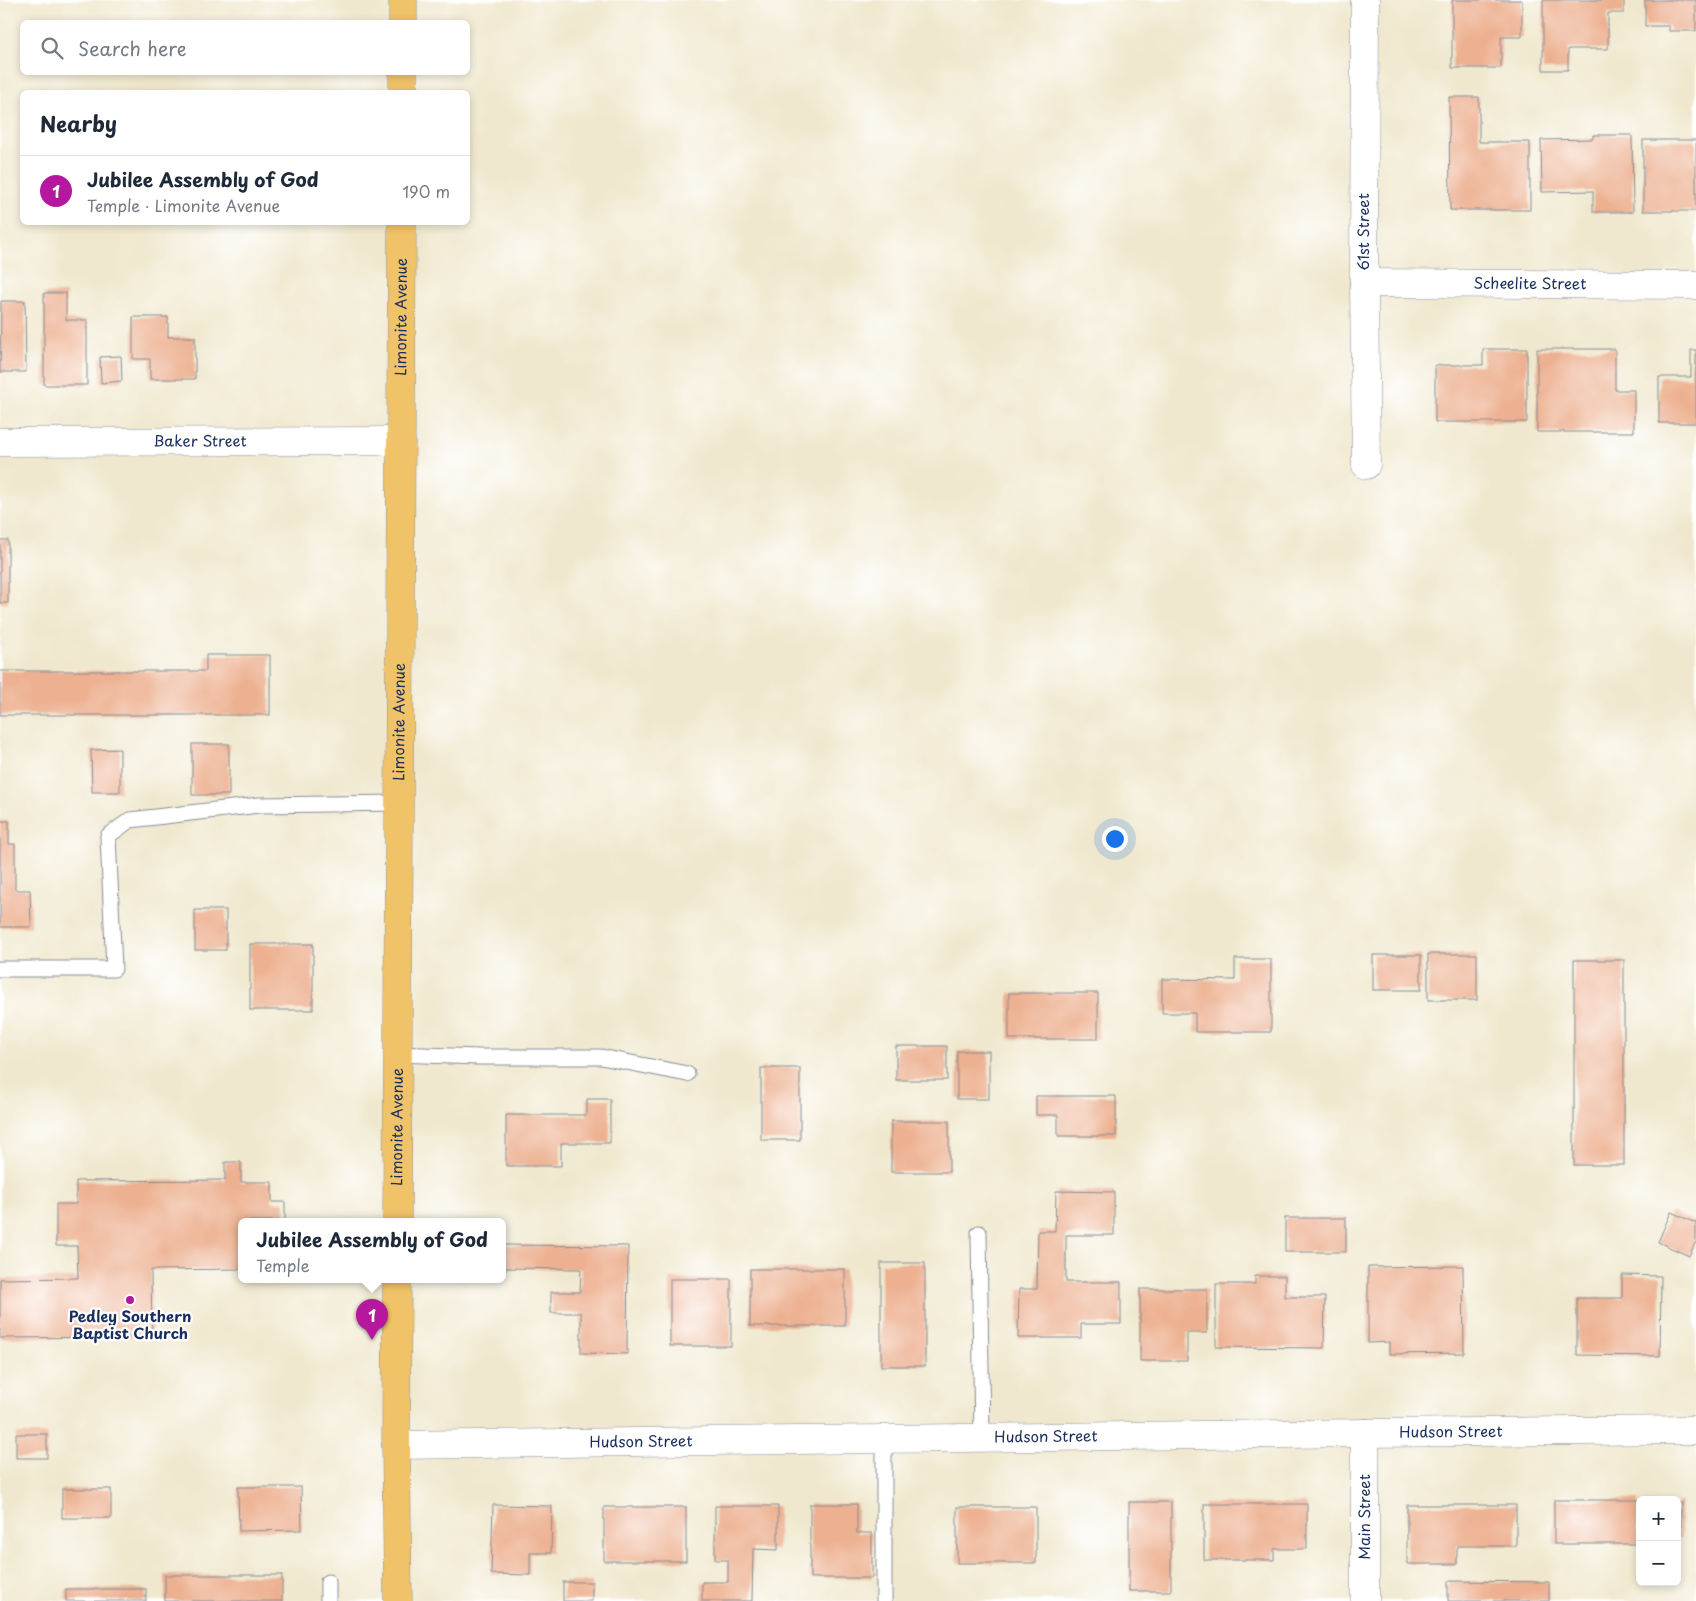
<!DOCTYPE html>
<meta charset="utf-8">
<style>
:root{--surface:#fff;--page:#f6f6f7;--text:#1f2937;--muted:#747a83;--line:#e0e1e3;--accent:#b5179e}
body{margin:0;font-family:"Playpen Sans",sans-serif;background:var(--page);color:var(--text)}
.controls{position:absolute;right:15px;bottom:15px;display:grid;overflow:hidden;border-radius:8px;box-shadow:0 2px 8px #0003}
.controls button{width:45px;height:45px;display:grid;place-items:center;padding:0;border:0;border-bottom:1px solid var(--line);background:var(--surface);color:var(--text);font:25px sans-serif}
.you{position:absolute;left:1114px;top:838px;width:18px;height:18px;margin:-12px;border:4px solid #fff;border-radius:50%;background:#1a73e8;box-shadow:0 0 0 8px #1a73e833}
.badge{display:grid;place-items:center;width:32px;height:32px;border-radius:50%;background:var(--accent);color:#fff;font-size:16px;font-weight:700}
.pin{position:absolute;translate:-50% -41px;filter:drop-shadow(0 1px 2px #0008)}
.pin::after{content:'';position:absolute;top:26px;width:18px;height:15px;background:inherit;clip-path:polygon(0 0,100% 0,50% 100%)}
.popup{position:absolute;left:238px;top:1218px;width:268px;height:65px;box-sizing:border-box;display:grid;place-content:center;border-radius:8px;background:var(--surface);filter:drop-shadow(0 1px 4px #0005);font-size:16px;white-space:nowrap;color:var(--muted)}
.popup b{font-size:19px;color:var(--text)}
.popup::after{content:'';position:absolute;left:50%;top:100%;margin-left:-10px;border:10px solid transparent;border-top-color:var(--surface)}
.list{margin:0;padding:0;list-style:none}
h2{display:flex;justify-content:space-between;align-items:center;height:65px;margin:0;padding:0 20px;font-size:21px}
h2 small{font-size:16px;font-weight:400;color:var(--muted)}
.list li{display:grid;grid-template-columns:32px 1fr auto;gap:15px;align-items:center;box-sizing:border-box;height:70px;padding:0 20px;border-top:1px solid var(--line)}
.list b{display:block;font-size:19px;white-space:nowrap}
.list p{margin:0;font-size:16px;white-space:nowrap;color:var(--muted)}
.list em{font-size:16px;font-style:normal;color:var(--muted)}
.icon{flex:none;width:28px;height:28px;fill:none;stroke:currentColor;stroke-width:2;stroke-linecap:round;stroke-linejoin:round}
.map{position:relative;flex:none;width:1696px;height:1601px;overflow:hidden}
.search{position:absolute;background:var(--surface);box-shadow:0 2px 8px #0003;left:20px;top:20px;width:450px;height:55px;display:flex;align-items:center;gap:12px;box-sizing:border-box;padding:0 18px;border-radius:8px;color:var(--muted);font-size:19px}
.panel{position:absolute;background:var(--surface);box-shadow:0 2px 8px #0003;left:20px;top:90px;width:450px;height:135px;border-radius:8px}
.map>svg:first-child{display:block}
.building{fill:#edb090}
.lines{fill:none;stroke-linecap:round;stroke-linejoin:round}
.lane-casing{stroke:#868c96;stroke-width:17}
.street-casing{stroke:#868c96;stroke-width:29}
.primary-casing{stroke:#868c96;stroke-width:29}
.lane{stroke:#fff;stroke-width:15}
.street{stroke:#fff;stroke-width:28}
.primary{stroke:#f0c369;stroke-width:28}
.poi-dot{fill:#b5179e;stroke:#fff;stroke-width:2}
.labels{text-anchor:middle;stroke-width:4.5;stroke-linejoin:round;paint-order:stroke}
.street-label{font-size:15px;fill:#1b2f5e;stroke:#fff}
.poi-label{font-size:15px;font-weight:bold;fill:#1b2f5e;stroke:#fff}
</style>
<div class="map">
<svg width="1696" height="1601" viewBox="0 0 1696 1601">
<rect width="100%" height="100%" fill="#fff"/>
<filter id="ink" filterUnits="userSpaceOnUse"><feTurbulence type="fractalNoise" baseFrequency=".02" numOctaves="2"/><feDisplacementMap in="SourceGraphic" scale="10" xChannelSelector="R" yChannelSelector="G"/><feConvolveMatrix kernelMatrix="1 2 1 2 8 2 1 2 1" color-interpolation-filters="sRGB"/></filter>
<filter id="wash" filterUnits="userSpaceOnUse"><feTurbulence type="fractalNoise" baseFrequency=".0096" numOctaves="4" result="noise"/><feDisplacementMap in="SourceGraphic" scale="20" xChannelSelector="R" yChannelSelector="G"/><feGaussianBlur stdDeviation="1.12" result="paint"/><feColorMatrix in="noise" values="0 0 0 0 0 0 0 0 0 0 0 0 0 0 0 0 0 1.4 0 .05"/><feComposite in="paint" operator="in"/></filter>
<g filter="url(#wash)">
<rect width="100%" height="100%" fill="#f0e8ce"/>
<g id="blocks">
<!-- building -->
<g class="building">
<path d="M1452,0H1522V37H1501V68H1452Z"/>
<path d="M1543,0H1624V13H1608V49H1568V70H1543Z"/>
<path d="M1645,0H1696V31H1669V26H1645Z"/>
<path d="M1449,97H1479V142H1530V210H1450Z"/>
<path d="M1593,135H1632L1633,212H1593V191L1542,192L1541,140L1593,139Z"/>
<rect x="1643" y="140" width="53" height="71"/>
<path d="M44,293H66V320H87V385H44Z"/>
<path d="M1,301H25L26,372H0Z"/>
<path d="M133,317H168V337H195V379H150V359H133Z"/>
<path d="M1483,349H1527V422H1435V365H1483Z"/>
<path d="M1537,349H1615V390H1634V432H1537Z"/>
<path d="M1691,350H1696V423H1659V377H1691Z"/>
<path d="M121,356L122,381L101,383L100,357Z"/>
<rect x="0" y="540" width="8" height="63"/>
<path d="M206,655H270V715H0V671H206Z"/>
<rect x="192" y="744" width="37" height="51"/>
<path d="M120,749V792H92L91,750Z"/>
<path d="M0,821H9V844H15V890H30L31,927H0Z"/>
<rect x="195" y="910" width="31" height="40"/>
<rect x="250" y="944" width="63" height="66"/>
<rect x="1428" y="954" width="49" height="46"/>
<rect x="1373" y="955" width="48" height="35"/>
<path d="M1235,959H1271V1032H1195V1013H1162V979L1235,980Z"/>
<rect x="1574" y="960" width="50" height="205"/>
<rect x="1009" y="993" width="89" height="46"/>
<rect x="896" y="1046" width="51" height="34"/>
<rect x="957" y="1051" width="32" height="48"/>
<rect x="761" y="1068" width="39" height="72"/>
<path d="M1036,1096H1116V1136H1058V1115H1036Z"/>
<path d="M587,1099H610V1143H561V1166H506V1115H587Z"/>
<rect x="891" y="1121" width="58" height="51"/>
<path d="M225,1162H241V1182H272V1202H285V1221H242V1269L151,1270L152,1337L0,1338V1279L78,1278L77,1246H56V1204H76V1181L225,1180Z"/>
<path d="M1056,1191L1114,1192V1235H1066V1282H1121V1324H1081V1338H1018L1019,1289H1037L1038,1231H1055Z"/>
<path d="M1671,1212L1696,1223V1241L1689,1256L1658,1242Z"/>
<rect x="1285" y="1218" width="61" height="34"/>
<path d="M504,1245L628,1246L627,1354L581,1353V1313H551V1292H580L581,1269L503,1268Z"/>
<rect x="881" y="1263" width="44" height="103"/>
<path d="M1463,1266L1464,1353L1389,1354V1342L1368,1343V1267Z"/>
<rect x="750" y="1269" width="95" height="57"/>
<path d="M1622,1275L1661,1276L1660,1356L1577,1355V1298H1622Z"/>
<path d="M1255,1276H1285V1297H1325L1324,1348L1216,1347V1284H1255Z"/>
<rect x="670" y="1279" width="61" height="67"/>
<path d="M1140,1289H1207V1333H1187V1361H1140Z"/>
<rect x="16" y="1434" width="31" height="24"/>
<path d="M238,1487H301L302,1530L239,1531Z"/>
<rect x="62" y="1489" width="49" height="29"/>
<rect x="1554" y="1500" width="84" height="44"/>
<rect x="1129" y="1502" width="42" height="89"/>
<rect x="1677" y="1502" width="4" height="37"/>
<path d="M810,1504H857V1533H872V1578H810Z"/>
<path d="M1204,1504H1307V1549H1274V1560H1204Z"/>
<path d="M493,1505L552,1506L551,1553H530V1575L491,1574Z"/>
<path d="M1407,1505H1516V1546H1457V1564H1407Z"/>
<path d="M715,1506H778V1550L753,1549L752,1601H702V1582H728V1560H715Z"/>
<rect x="604" y="1507" width="82" height="54"/>
<rect x="957" y="1507" width="79" height="56"/>
<rect x="165" y="1575" width="117" height="26"/>
<path d="M1448,1581L1549,1582V1601H1448Z"/>
<rect x="563" y="1582" width="29" height="19"/>
<rect x="66" y="1589" width="80" height="12"/>
</g>
</g>
</g>
<g filter="url(#ink)">
<use href="#blocks" fill-opacity="0" stroke="#868c96" stroke-width="1"/>
<g class="lines">
<defs>
<g id="lane">
<path d="M0,969H114L108,836L130,820L259,805L399,803"/>
<path d="M397,1054L478,1057H601L687,1074"/>
<path d="M979,1233L982,1438"/>
<path d="M884,1439V1601"/>
<path d="M328,1601V1582"/>
</g>
<g id="street">
<path d="M1365,0L1364,283L1366,465"/>
<path id="s1" d="M1364,283L1696,285"/>
<path id="s2" d="M0,442L401,441"/>
<path d="M1365,1433V1601"/>
<path id="s3" d="M396,1445L1365,1433L1696,1430"/>
</g>
<g id="primary">
<path d="M403,22V0"/>
<path d="M403,92V72"/>
<path id="s4" d="M397,1221L402,222"/>
<path d="M397,1279L396,1445L398,1601"/>
</g>
</defs>
<!-- lane casing -->
<use href="#lane" class="lane-casing"/>
<!-- street casing -->
<use href="#street" class="street-casing"/>
<!-- primary casing -->
<use href="#primary" class="primary-casing"/>
<!-- lane -->
<use href="#lane" class="lane"/>
<!-- street -->
<use href="#street" class="street"/>
<!-- primary -->
<use href="#primary" class="primary"/>
</g>
</g>
<!-- markers -->
<circle class="poi-dot" cx="130" cy="1300" r="5"/>
<g class="labels">
<!-- street labels -->
<g class="street-label">
<text transform="translate(1364 232) rotate(-90)" y="5">61st Street</text>
<text dy="5" stroke="none"><textPath href="#s1" startOffset="166">Scheelite Street</textPath></text>
<text dy="5" stroke="none"><textPath href="#s4" startOffset="904">Limonite Avenue</textPath></text>
<text dy="5" stroke="none"><textPath href="#s2" startOffset="200">Baker Street</textPath></text>
<text dy="5" stroke="none"><textPath href="#s4" startOffset="499">Limonite Avenue</textPath></text>
<text dy="5" stroke="none"><textPath href="#s4" startOffset="94">Limonite Avenue</textPath></text>
<text dy="5" stroke="none"><textPath href="#s3" startOffset="1055">Hudson Street</textPath></text>
<text dy="5" stroke="none"><textPath href="#s3" startOffset="650">Hudson Street</textPath></text>
<text dy="5" stroke="none"><textPath href="#s3" startOffset="245">Hudson Street</textPath></text>
<text transform="translate(1365 1517) rotate(-90)" y="5">Main Street</text>
</g>
<!-- poi labels -->
<g class="poi-label">
<text x="130" y="1322">Pedley Southern<tspan x="130" dy="17">Baptist Church</tspan></text>
</g>
</g>
</svg>
<div class="controls">
<button>+</button>
<button>−</button>
</div>
<div class="you"></div>
<div class="pin badge" style="left:372px;top:1340px">1</div>
<div class="popup"><b>Jubilee Assembly of God</b>Temple</div>
<div class="search"><svg class="icon" aria-label="search" viewBox="0 0 24 24"><circle cx="10" cy="10" r="6"/><path d="M15 15l6 6"/></svg>Search here</div>
<section class="panel">
<h2>Nearby<small></small></h2>
<ul class="list">
<li><span class="badge">1</span><div><b>Jubilee Assembly of God</b><p>Temple · Limonite Avenue</p></div><em>190 m</em></li>
</ul>
</section>
</div>
